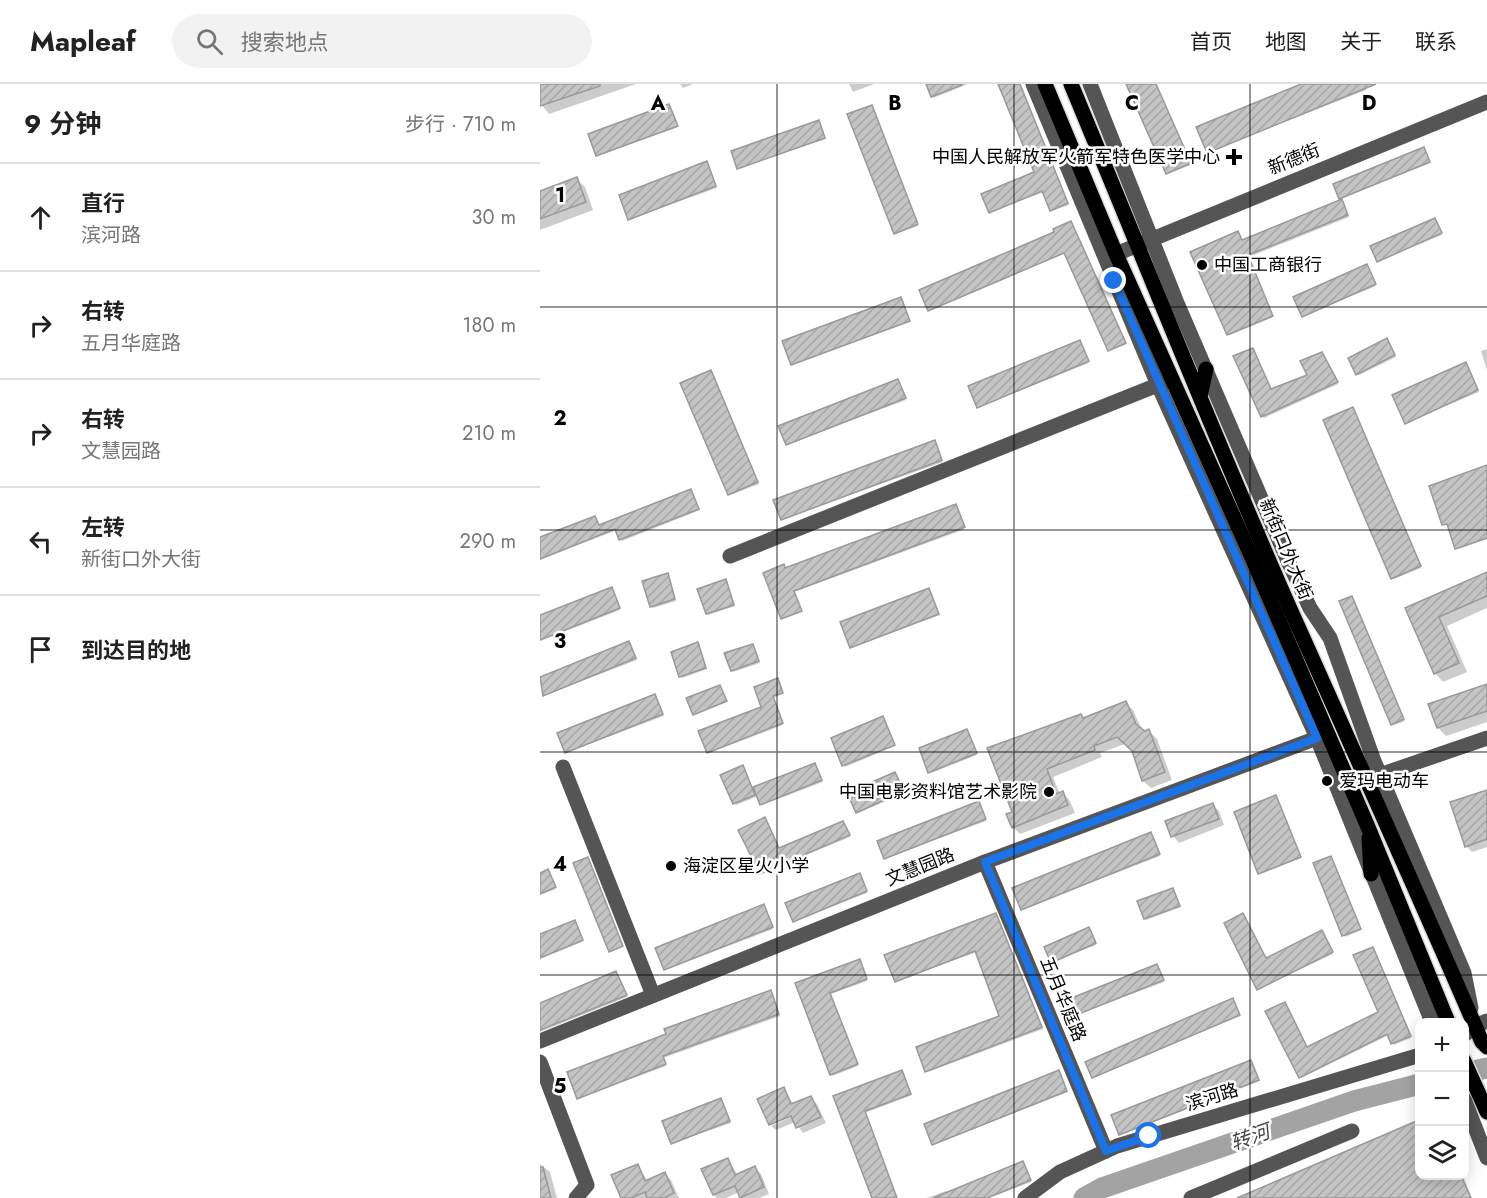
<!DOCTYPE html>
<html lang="zh">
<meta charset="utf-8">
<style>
:root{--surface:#fff;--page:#f2f2f2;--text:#222;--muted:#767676;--line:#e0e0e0}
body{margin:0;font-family:Jost,"Noto Sans SC",sans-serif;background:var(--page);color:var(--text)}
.controls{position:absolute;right:18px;bottom:18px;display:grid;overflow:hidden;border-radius:12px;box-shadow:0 3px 15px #0003}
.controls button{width:54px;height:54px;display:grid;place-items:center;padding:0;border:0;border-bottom:2px solid var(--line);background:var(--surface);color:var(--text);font:30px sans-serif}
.stop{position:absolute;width:18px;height:18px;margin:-14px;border:4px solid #1a73e8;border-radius:50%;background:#fff}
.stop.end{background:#1a73e8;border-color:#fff;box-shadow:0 2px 6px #0008}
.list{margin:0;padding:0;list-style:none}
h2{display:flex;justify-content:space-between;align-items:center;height:78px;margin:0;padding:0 24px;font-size:26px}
h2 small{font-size:20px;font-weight:400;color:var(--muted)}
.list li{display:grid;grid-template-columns:39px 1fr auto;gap:18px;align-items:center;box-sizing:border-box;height:108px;padding:0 24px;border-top:2px solid var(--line)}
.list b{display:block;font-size:22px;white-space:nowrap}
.list p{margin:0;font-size:20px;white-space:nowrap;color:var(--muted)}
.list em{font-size:20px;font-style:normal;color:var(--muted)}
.icon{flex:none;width:33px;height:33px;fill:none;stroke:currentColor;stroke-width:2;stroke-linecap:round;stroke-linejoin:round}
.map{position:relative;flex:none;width:947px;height:1114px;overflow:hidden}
header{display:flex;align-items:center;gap:36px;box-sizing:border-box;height:84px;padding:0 30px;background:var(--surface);border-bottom:2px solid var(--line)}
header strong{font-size:28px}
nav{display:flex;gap:33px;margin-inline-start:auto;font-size:21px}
.search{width:420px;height:54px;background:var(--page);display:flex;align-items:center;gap:15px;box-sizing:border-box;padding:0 21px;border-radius:33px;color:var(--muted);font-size:22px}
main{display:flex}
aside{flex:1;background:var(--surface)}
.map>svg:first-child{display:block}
.shadow{fill:#0003}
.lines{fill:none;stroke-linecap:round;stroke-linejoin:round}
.river{stroke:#a3a3a3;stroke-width:21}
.building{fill:url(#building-hatch);stroke:#999;stroke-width:1.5}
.major-casing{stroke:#dbdbdb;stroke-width:18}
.minor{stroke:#555;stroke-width:15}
.major{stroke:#000;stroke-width:15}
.route{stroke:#1a73e8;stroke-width:8}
.grid{fill:none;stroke:#000;stroke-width:1.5;stroke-opacity:0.55}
.poi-dot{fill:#000;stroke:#fff;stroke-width:2}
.labels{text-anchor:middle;stroke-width:5;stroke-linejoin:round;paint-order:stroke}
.poi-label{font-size:18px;fill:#000;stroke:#fff;text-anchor:start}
.street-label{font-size:18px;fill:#000;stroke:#fff}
.water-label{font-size:20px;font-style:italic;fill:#444;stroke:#fff}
.grid-label{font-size:20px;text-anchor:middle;font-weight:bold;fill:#000;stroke:#fff;stroke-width:5;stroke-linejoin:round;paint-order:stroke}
</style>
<header>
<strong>Mapleaf</strong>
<div class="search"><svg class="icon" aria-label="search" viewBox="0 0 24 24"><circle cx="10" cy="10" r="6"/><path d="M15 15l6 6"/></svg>搜索地点</div>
<nav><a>首页</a><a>地图</a><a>关于</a><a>联系</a></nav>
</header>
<main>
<aside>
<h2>9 分钟<small>步行 · 710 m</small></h2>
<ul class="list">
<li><svg class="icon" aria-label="ahead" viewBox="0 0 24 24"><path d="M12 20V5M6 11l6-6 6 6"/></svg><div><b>直行</b><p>滨河路</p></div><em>30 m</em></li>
<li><svg class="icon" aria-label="right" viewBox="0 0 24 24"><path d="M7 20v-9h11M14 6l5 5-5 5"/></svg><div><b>右转</b><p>五月华庭路</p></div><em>180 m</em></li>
<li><svg class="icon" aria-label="right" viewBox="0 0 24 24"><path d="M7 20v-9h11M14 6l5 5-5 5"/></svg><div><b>右转</b><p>文慧园路</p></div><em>210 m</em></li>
<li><svg class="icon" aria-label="left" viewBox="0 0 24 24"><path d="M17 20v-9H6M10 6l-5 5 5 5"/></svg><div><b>左转</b><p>新街口外大街</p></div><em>290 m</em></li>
<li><svg class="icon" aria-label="arrive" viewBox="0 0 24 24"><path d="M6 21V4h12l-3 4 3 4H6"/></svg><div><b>到达目的地</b></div></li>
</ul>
</aside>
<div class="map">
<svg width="947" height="1114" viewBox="0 0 947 1114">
<defs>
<pattern id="building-hatch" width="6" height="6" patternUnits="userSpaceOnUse" patternTransform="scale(1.5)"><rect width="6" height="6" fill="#c4c4c4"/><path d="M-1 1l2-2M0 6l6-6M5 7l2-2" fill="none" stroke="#a7a7a7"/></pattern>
</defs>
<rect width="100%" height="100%" fill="#fff"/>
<!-- shadow -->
<g class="shadow">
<path d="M0,0H96L9,30L0,19Z"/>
<path d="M140,0H153L143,4Z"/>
<path d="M309,0H334L313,8Z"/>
<path d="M387,0H428L393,14Z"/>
<path d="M460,0H480L529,121L512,127L504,108L451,128L443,111L496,88Z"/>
<path d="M588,0H616L651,81L627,90Z"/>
<path d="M765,0H824L826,6L668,68Z"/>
<path d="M129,21L138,43L57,71Z"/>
<path d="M333,24L378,142L356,150L355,149Z"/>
<path d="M279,37L286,55L198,84Z"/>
<path d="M885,66L890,79L801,114L795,101Z"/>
<path d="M168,80L177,104L89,135L80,112Z"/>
<path d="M36,95L45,103L53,126L0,146V108Z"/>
<path d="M803,119L809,133L709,173L733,233L690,251L702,157Z"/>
<path d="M895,135L902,151L838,177Z"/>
<path d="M532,140L586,261L569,266L526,169L390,226Z"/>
<path d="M828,183L836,202L763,232Z"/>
<path d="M361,215L370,238L252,280Z"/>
<path d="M848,257L856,273L819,291L818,290Z"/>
<path d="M541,259L549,279L438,323Z"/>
<path d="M947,265V286L941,267Z"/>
<path d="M783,272L798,300L724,334L695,273L731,307L769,292Z"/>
<path d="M927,281L939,308L866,339Z"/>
<path d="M172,289L219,400L190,411L189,410Z"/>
<path d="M358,297L366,316L247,360Z"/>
<path d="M814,327L881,484L854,495L852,494Z"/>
<path d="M396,360L403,378L242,435Z"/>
<path d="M947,383V455L918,465L909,441H903Z"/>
<path d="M151,406L160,426L82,457L77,446L0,476V455L59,443Z"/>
<path d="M417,423L425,445L254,508L262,528L242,534L245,485Z"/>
<path d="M947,490V524L907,542L927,588L903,598L895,589L867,524Z"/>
<path d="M129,493L136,517L113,524L111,522Z"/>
<path d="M187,498L195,522L168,531L167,530Z"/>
<path d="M389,505L400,531L311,563Z"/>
<path d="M73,506L80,526L0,557V533Z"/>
<path d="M813,515L865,637L854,641L853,640Z"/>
<path d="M89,558L97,576L5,611L0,595Z"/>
<path d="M159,561L167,585L142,594L141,592Z"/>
<path d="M213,561L220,579L193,588L192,587Z"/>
<path d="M239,597L243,610L233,614L243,641L169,669L223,624Z"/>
<path d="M947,602V638L906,652L898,644Z"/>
<path d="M181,604L187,618L154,630Z"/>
<path d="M116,613L124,632L27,668Z"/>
<path d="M585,618L593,626L602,646L609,647L617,655L632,696L611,704L603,697L594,667L585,660L560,669L562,673L513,693L520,710L523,709L530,717L535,729L480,750L473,743L474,728L544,635Z"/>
<path d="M344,636L355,662L305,683L293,655Z"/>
<path d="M428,648L437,671L391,689L390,688Z"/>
<path d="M275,680L283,698L222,721L218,712L196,721L182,691L213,705Z"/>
<path d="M355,689L365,709L318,729L317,728Z"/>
<path d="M947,707V763L932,768L926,762Z"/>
<path d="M736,713L761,774L721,790L720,789Z"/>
<path d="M440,721L446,737L345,774Z"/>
<path d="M673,721L679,727L684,741L639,759L633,752L627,738Z"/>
<path d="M304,740L310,753L222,789L239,766Z"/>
<path d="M612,752L620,772L482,825Z"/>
<path d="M792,775L821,846L805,853L775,780Z"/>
<path d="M9,788L16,805L0,811V790Z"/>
<path d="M319,791L327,809L254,837Z"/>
<path d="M633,805L641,823L606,836L605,835Z"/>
<path d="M225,824L233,845L125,886L117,864Z"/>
<path d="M457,832L503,945L388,988L461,932L437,868L356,897Z"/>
<path d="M34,838L42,858L0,875V852Z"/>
<path d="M550,847L556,861L512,878Z"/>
<path d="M783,850L793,870L718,905L726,876Z"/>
<path d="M834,866L871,954L854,961L849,951L761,994L768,964L839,928Z"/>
<path d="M321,878L327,897L291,910L318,982L292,992L257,900Z"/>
<path d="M618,884L624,898L527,934Z"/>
<path d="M76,888L87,913L0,948V921Z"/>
<path d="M232,909L240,932L123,974L126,982L39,1014Z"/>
<path d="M694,918L700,932L553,993Z"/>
<path d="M711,978L720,997L580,1050Z"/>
<path d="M519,988L528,1008L394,1060Z"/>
<path d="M363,989L372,1011L325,1029L357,1114H334L295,1013Z"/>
<path d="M244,1005L254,1021L271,1014L277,1020L286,1039L263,1049L255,1038L236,1046L231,1042L258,1030L257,1027L231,1041L219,1016Z"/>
<path d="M181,1015L191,1039L132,1059Z"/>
<path d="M880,1038V1092H923L932,1114H701Z"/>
<path d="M187,1075L198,1091L215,1084L221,1090L229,1110L219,1114H202L199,1108L186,1114H177L174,1111Z"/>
<path d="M0,1080L10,1088L17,1114H0Z"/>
<path d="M484,1080L491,1098L449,1114H387L406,1107L408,1109Z"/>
<path d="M97,1081L108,1097L125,1090L131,1096L139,1114H83Z"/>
</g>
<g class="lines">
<!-- river -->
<g class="river">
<path d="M924,989L947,984"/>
<path d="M544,1114L562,1104L814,1017L880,1000"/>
</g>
</g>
<!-- building -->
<g class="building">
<path d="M0,0H60V2L0,22Z"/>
<path d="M386,0H422V1L391,13Z"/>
<path d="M458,0H480L528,119L510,127L502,107L449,129L441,110L494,88Z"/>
<path d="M586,0H616L651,79L626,90Z"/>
<path d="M761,0H836L667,69L656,43Z"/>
<path d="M129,20L138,42L56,72L48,50Z"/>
<path d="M332,21L378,140L354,150L307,30Z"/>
<path d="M279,36L285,54L197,85L191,67Z"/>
<path d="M884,63L890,78L799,115L793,100Z"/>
<path d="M167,77L176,102L88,136L79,111Z"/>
<path d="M37,93L46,118L0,135V107Z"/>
<path d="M802,115L808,131L708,171L733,232L687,251L650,168L698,147L702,156Z"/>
<path d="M895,134L902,149L837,178L830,162Z"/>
<path d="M531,137L586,259L568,267L524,169L388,227L379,206L514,148L513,145Z"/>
<path d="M827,180L836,200L762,233L753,213Z"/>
<path d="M361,213L370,237L251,281L242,257Z"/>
<path d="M847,254L855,271L816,291L808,274Z"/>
<path d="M540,256L549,277L437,324L428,302Z"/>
<path d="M713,264L731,305L767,291L760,277L782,268L798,298L721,333L693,272Z"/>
<path d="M926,278L938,306L865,340L852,311Z"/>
<path d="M171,286L218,398L188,411L140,299Z"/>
<path d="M358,295L366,314L246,361L238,342Z"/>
<path d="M813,323L881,482L851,495L783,336Z"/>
<path d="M395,356L402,376L241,436L233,416Z"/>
<path d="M947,381V454L915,465L907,440L902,441L889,402Z"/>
<path d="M151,405L159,425L79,456L75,445L0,475V453L55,432L59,441Z"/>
<path d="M416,420L425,443L254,507L262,527L241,535L223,489L244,480L245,484Z"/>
<path d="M947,488V512L899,533L919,579L894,590L865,524Z"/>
<path d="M128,489L135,515L110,523L102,497Z"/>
<path d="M186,495L194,521L166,530L157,505Z"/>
<path d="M72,503L80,524L0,556V531Z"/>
<path d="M389,504L399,530L310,564L300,538Z"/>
<path d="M812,512L864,635L851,641L799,517Z"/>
<path d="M89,557L96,574L3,612L0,593Z"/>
<path d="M158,558L166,584L139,593L131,568Z"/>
<path d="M213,560L219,577L191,587L184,569Z"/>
<path d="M238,594L243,609L233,612L243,639L167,669L158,647L221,623L214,603Z"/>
<path d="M947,600V627L897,644L888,620Z"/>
<path d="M180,601L187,617L153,631L146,614Z"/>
<path d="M115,610L123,630L25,669L17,649Z"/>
<path d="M586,617L596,640L605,647L609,645L625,688L602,697L592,667L577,653L554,662L555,666L507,685L516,710L523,707L528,721L472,744L466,730L472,728L447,664L541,630L543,634Z"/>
<path d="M343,632L355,661L302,682L291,654Z"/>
<path d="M427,645L437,669L388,689L379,664Z"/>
<path d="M275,679L282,696L220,721L213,703Z"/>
<path d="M203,681L215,711L193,720L180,691Z"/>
<path d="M355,688L364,707L316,729L307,709Z"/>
<path d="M947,706V755L925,763L910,718Z"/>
<path d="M736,711L761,773L718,790L694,728Z"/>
<path d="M439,717L446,735L344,775L337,757Z"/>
<path d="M673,719L679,735L631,753L625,737Z"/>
<path d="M225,733L239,764L303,737L310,751L220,790L198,746Z"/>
<path d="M611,748L620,770L481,826L472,804Z"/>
<path d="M791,772L821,845L802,852L773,779Z"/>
<path d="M48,773L83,862L69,868L33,779Z"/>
<path d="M8,785L16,803L0,810V789Z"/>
<path d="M320,789L327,807L253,838L245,819Z"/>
<path d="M633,804L640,822L604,835L597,817Z"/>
<path d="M224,820L233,843L124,886L115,864Z"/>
<path d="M456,829L502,943L385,988L376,963L459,932L435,867L355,898L344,871Z"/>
<path d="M703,829L726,874L782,846L793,868L717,906L684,839Z"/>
<path d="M35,836L43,856L0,874V850Z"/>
<path d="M549,843L556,859L511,879L504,863Z"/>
<path d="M833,863L871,952L851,960L847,950L759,994L725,927L745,918L767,963L838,928L813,871Z"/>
<path d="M320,875L327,895L290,909L318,980L290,991L255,899Z"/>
<path d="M617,880L624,896L526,935L519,919Z"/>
<path d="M76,887L87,911L0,946V919Z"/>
<path d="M231,906L239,930L123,972L126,980L37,1015L27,988L126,950L124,945Z"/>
<path d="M693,914L700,931L552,994L545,978Z"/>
<path d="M711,976L719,996L579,1051L571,1031Z"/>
<path d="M362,986L371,1010L325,1027L357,1114H332L293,1012Z"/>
<path d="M519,986L527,1007L392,1061L384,1040Z"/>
<path d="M244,1003L251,1020L271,1012L281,1033L256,1044L251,1032L229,1041L217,1015Z"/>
<path d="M181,1014L190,1037L131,1060L122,1037Z"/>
<path d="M879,1036V1092H921L931,1114H697Z"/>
<path d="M188,1074L195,1091L215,1082L224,1103L200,1114L195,1102L173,1111L161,1085Z"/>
<path d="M483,1077L491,1096L447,1114H393Z"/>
<path d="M98,1080L105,1097L125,1088L134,1109L124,1114H107L105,1108L91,1114H81L71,1091Z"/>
<path d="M0,1083H3L11,1114H0Z"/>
</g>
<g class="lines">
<defs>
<g id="major">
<path d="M505,0L576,170L713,476L828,743L908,938"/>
<path d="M531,0C604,175 674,353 751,527C815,670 880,814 942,958L947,963"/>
<path d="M660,312L666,285"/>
<path d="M829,754L831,790"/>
<path d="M924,977L947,1028"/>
</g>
</defs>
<!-- major casing -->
<use href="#major" class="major-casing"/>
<!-- minor -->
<g class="minor">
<path d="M493,0L618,301L777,654L892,938"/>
<path d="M550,0L637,219L748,477L770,524L790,554L834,677L924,889L931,924"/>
<path d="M576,170L947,18"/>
<path d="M190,472L625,298"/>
<path d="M23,683L113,911"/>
<path d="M831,694L947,654"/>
<path d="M445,778L566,1067"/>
<path d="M924,951L935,942L947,937"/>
<path d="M0,957L445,778L777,654"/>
<path d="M0,978L47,1101L36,1114"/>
<path d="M924,1015L947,1074"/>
<path d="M485,1114L520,1088L577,1062L880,971"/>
<path d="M651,1114L812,1047"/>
</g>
<!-- major -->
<use href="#major" class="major"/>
</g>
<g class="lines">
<!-- route -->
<path class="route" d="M574,197L777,654L445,778L566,1067L609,1052"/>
</g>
<!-- grid -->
<path class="grid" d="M237,0V1114M474,0V1114M710,0V1114M0,223H947M0,446H947M0,668H947M0,891H947"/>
<!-- markers -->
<g class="poi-dot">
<path d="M691 64h6v6h6v6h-6v6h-6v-6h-6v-6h6z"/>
<circle cx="662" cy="181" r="6"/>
<circle cx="787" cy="697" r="6"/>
<circle cx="509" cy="708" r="6"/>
<circle cx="131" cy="782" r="6"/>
</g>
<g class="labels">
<!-- poi labels -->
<g class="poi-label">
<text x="680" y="79" text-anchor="end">中国人民解放军火箭军特色医学中心</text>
<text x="674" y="187">中国工商银行</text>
<text x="799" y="703">爱玛电动车</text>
<text x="497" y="714" text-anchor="end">中国电影资料馆艺术影院</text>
<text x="143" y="788">海淀区星火小学</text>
</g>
<!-- street labels -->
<g class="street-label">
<text transform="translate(754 75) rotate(-22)" y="6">新德街</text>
<text transform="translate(746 465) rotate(67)" y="6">新街口外大街</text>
<text transform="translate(380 783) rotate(-22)" y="6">文慧园路</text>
<text transform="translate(523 915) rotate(67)" y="6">五月华庭路</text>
<text transform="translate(672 1013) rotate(-17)" y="6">滨河路</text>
</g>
<!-- water labels -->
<g class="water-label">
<text transform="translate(710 1053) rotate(-19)" y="7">转河</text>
</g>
</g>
<g class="grid-label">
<text x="118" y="26">A</text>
<text x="355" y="26">B</text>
<text x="592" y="26">C</text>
<text x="829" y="26">D</text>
<text x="20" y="118">1</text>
<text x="20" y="341">2</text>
<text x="20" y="564">3</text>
<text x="20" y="787">4</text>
<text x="20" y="1009">5</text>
</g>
</svg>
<div class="controls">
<button>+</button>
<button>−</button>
<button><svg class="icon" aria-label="layers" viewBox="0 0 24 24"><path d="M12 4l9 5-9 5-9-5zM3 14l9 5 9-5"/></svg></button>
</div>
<div class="stop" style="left:609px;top:1052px"></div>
<div class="stop end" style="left:574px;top:197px"></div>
</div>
</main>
